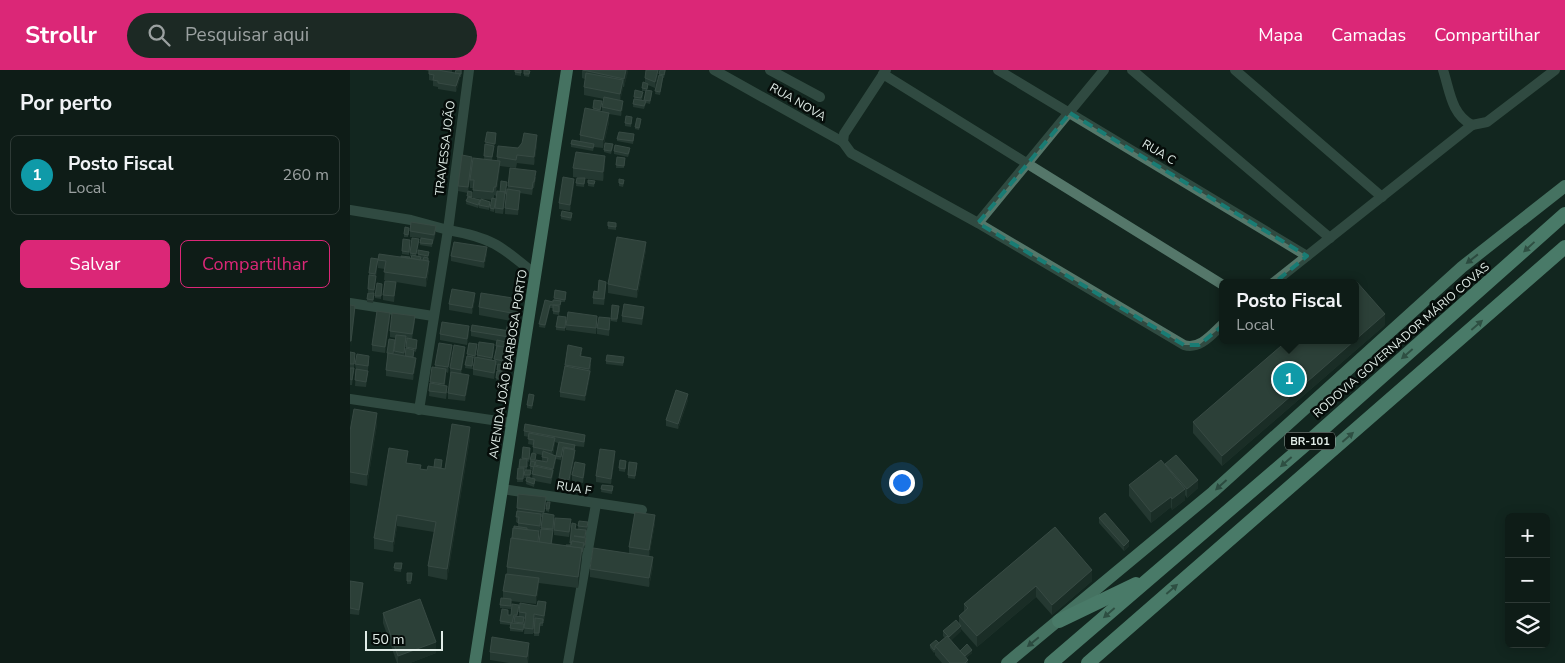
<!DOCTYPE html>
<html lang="pt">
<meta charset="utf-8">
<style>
:root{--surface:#0e1c17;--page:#1c2924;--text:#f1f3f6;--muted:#9ba1a1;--line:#2e3a36;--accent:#db2777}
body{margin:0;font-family:"Nunito Sans",sans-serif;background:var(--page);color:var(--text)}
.controls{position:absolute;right:15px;bottom:15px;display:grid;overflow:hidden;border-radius:8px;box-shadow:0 2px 12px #0003}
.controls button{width:45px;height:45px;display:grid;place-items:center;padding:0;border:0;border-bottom:1px solid var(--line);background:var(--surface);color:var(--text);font:25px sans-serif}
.scale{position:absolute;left:15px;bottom:12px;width:78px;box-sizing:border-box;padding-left:5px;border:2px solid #e0ece7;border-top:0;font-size:14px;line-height:18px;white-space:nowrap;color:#e0ece7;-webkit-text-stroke:4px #060d0a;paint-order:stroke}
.you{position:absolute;left:551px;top:412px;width:18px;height:18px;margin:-12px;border:4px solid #fff;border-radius:50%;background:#1a73e8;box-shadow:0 0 0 8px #1a73e833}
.badge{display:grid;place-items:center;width:32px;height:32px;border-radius:50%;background:var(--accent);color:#fff;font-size:16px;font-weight:700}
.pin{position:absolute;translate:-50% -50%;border:2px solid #fff;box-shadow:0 1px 5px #0006}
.popup{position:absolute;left:869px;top:209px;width:140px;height:65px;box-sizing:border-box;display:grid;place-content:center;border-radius:8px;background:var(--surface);filter:drop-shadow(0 1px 4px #0005);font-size:16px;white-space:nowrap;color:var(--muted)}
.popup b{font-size:19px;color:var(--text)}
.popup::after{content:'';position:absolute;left:50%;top:100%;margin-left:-10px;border:10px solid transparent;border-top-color:var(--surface)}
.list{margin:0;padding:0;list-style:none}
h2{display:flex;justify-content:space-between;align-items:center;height:65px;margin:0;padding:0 20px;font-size:21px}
h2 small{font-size:16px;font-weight:400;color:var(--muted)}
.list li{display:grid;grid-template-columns:32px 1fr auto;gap:15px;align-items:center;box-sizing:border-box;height:80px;margin:0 10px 10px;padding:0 10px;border:1px solid var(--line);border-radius:8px}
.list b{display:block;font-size:19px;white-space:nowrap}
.list p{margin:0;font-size:16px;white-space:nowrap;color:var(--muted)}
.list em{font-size:16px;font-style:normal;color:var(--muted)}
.actions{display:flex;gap:10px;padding:15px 20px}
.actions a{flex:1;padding:11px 0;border:1px solid var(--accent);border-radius:8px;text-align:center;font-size:18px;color:var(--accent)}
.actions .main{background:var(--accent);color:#fff}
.icon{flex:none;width:28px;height:28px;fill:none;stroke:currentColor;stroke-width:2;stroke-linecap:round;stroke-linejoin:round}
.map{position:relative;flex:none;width:1215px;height:593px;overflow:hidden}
header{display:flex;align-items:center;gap:30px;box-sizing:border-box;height:70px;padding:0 25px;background:var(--accent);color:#fff}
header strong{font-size:24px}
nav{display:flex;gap:28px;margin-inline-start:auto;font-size:18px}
.search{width:350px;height:45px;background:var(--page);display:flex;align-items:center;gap:12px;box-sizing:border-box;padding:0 18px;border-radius:28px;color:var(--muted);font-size:19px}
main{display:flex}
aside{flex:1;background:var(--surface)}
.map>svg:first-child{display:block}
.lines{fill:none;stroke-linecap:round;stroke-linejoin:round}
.minor{stroke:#55776a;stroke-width:10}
.primary{stroke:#84ceb2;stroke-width:12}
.trunk{stroke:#8de0c0;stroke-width:14}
.wall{fill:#3b4e47;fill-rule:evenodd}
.shaded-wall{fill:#243730}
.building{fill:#4d5f58;stroke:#64756f}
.oneway{fill:#50816e}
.oneway2{fill:#4b7766}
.marked{fill:none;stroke:#197c74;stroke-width:4;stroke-dasharray:10 6;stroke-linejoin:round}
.labels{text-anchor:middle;stroke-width:5;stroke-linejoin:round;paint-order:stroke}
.shield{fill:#060d0a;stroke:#9fa9a5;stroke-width:1}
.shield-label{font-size:11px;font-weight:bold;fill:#e0ece7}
.street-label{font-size:12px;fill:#e0ece7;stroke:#060d0a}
</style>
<header>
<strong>Strollr</strong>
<div class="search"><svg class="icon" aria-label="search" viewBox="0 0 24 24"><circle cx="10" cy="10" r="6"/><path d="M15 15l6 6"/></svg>Pesquisar aqui</div>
<nav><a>Mapa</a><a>Camadas</a><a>Compartilhar</a></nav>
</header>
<main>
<aside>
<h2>Por perto<small></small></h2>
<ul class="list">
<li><span class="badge" style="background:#0f9aa8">1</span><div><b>Posto Fiscal</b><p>Local</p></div><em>260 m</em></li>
</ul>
<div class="actions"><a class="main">Salvar</a><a>Compartilhar</a></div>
</aside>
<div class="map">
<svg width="1215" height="593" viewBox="0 0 1215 593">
<rect width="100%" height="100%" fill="#13261f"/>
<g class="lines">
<!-- minor -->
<g class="minor">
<path d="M364,0L493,72"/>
<path d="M420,0L470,27"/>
<path d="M536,0L494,64L493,72L501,83L628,153L834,275C850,280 862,264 873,254"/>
<path d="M648,0L957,186"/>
<path d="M782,0L980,168"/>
<path d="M885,0L1032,127"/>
<path d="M1093,0C1100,21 1101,44 1122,55"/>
<path d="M533,4L873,215"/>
<path d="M1122,55L1137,52L1205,0"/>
<path d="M0,140L61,150L98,160L119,0"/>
<path d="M628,153L754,0"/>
<path d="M923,213L1122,55"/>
<path d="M0,233L83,246"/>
<path d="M0,329L162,353"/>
<path d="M69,340L98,160C143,168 151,176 186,205"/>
<path d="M152,419L292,440"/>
<path d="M218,593L246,434"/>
</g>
<!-- primary -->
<g class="primary">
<path d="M125,593L217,0"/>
<path d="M657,593L863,422L1112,197L1215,116"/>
</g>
<!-- trunk -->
<g class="trunk">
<path d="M709,551L786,514"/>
<path d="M701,593L956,374L1215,144"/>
<path d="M738,593L1215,177"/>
</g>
</g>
<!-- wall -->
<g class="wall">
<path d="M75,0H102V2L105,3L112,0L111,7H110L106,22L88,19V17L83,16V11L79,10V1Z"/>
<path d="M165,0H171V6L165,5Z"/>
<path d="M232,0H278L274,17H273L270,31L273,37L271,46L259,44V52L253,78L244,77L243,81L221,77V74L230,71V65L243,40V38L252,34L250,42H252V37L254,29L234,25V17L235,9L232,8Z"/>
<path d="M309,0L305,18L298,15L297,20L302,24L300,34L296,33L294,39L283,37L284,27L293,25L292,30L294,31L296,21H292V18L295,13V8Z"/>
<path d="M310,0H316L314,8H313L310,25L305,24Z"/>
<path d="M180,1L179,7L174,6V4Z"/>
<path d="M282,50L281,57L275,56V53Z"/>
<path d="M291,52L289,60L285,59V57Z"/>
<path d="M137,62L146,66L142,90L147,91V87L168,78L187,74L184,95L167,93L166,98L150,96L146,126L144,125V129H146L150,122L157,114L153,144L145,143V136L144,142L140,141L142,130L123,128V118H120V110L118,121L122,122V128L130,133L128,138L116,134L118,123L108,121V116L122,92L134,89Z"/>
<path d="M284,67L283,74L267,71V69Z"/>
<path d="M263,77L261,84L254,82V80Z"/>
<path d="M264,81H280L278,87L264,84Z"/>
<path d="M267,87L275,88L274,98H266Z"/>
<path d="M255,94L253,111L223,107V98Z"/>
<path d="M186,107L184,118H183L182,125L170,123L168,145L155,144V138L158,116Z"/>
<path d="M227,108H235L234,117L226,116Z"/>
<path d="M238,110L245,111L244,117L238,116Z"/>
<path d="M269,113H274L273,117L269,116Z"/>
<path d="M224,114L220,141L209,139V133Z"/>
<path d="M129,135H140L139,140L129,138Z"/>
<path d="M211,146H222L221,151L211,149Z"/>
<path d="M258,156H266V160L258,159Z"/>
<path d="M59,161L58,167H54V164Z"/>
<path d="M60,161H86L84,170H83L82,177L70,175L71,168L60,167Z"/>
<path d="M69,171L66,186H68V180L79,182L78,191L79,200L76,217L46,212L44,232L33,230V225L42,212L34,210L35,199L28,198V190L51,187L61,188L62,186H60V183Z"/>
<path d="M60,173L59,185L52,184V181Z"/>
<path d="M296,180L287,228L258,223V214Z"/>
<path d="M137,183L134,198L101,191V186Z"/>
<path d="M28,191L24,223L18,222L19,206V203Z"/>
<path d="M32,216L31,229L25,228V226Z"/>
<path d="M256,217L254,235L243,234V228L248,222Z"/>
<path d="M205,220L216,222L215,232H211L209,245L203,244V238H200L195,258L189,257L195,230L203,232L204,230Z"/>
<path d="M24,226L23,233L17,232V229Z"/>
<path d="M125,229L122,244L99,240V234Z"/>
<path d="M129,237L169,238L167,252L129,245Z"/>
<path d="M269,239L267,252L261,251V249Z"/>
<path d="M294,242L292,255L272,252V246Z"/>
<path d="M40,248L35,283L22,281V275Z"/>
<path d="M216,250L215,261L206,260V257Z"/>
<path d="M65,251L62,269L67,272L66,282L64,281L63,287L66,293L63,310L36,306V300L38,286H37V283L44,284L46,268L40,267V261ZM56,269H57L55,286H54Z"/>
<path d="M247,251L246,264L216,260V255Z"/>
<path d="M260,254L259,266L247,264V258Z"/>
<path d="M1035,255L872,396L843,363V352Z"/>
<path d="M167,257L165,267L160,266L159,273L156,272V283L153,295L158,299L155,312L146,311L148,296L146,295L144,309L123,305V299L125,289L123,288L122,299L115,298L119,273L127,277L125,287H127V285L144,280L142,290H144L146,279L147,271L121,266V261H156Z"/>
<path d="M119,262L117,275L90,270V264Z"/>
<path d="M218,275L232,283L231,286L241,294L240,306L235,331L210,327V322Z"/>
<path d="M102,281L98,303L96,302L95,315L97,322L96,329L79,326L80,312L85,297V295Z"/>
<path d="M0,282L5,289L2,315H0Z"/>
<path d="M115,283L111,304L119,310L115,331L98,329V323L101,304H100V298Z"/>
<path d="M274,290L273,296L256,294V291Z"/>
<path d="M19,291L16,317L5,316L6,300L5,294Z"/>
<path d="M184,328L182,339L177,338V335Z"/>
<path d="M338,330L328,359L316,356V350Z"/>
<path d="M27,354L17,416L0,413V361Z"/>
<path d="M174,361L235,370L234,377L225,376V385L219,416L209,414V408L214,380H213L211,390L206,389L201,414L185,411L184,417L176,414L177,408H174L175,400H174L173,412H167L168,398H169L170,389H172V388L180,378L179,392L177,391V400H181L180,408L182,409L183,400L180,399V390L186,387L185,393V397L186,390L192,391V385L183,383V375L178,374L179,367L174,366ZM205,372L208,373L206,386L203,385Z"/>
<path d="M120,368L97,510L78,506V496L84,462L47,456L43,482L24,479V468L57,393L71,399L77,400L92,393L91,398L95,399Z"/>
<path d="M265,387L261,414L246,412V406Z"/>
<path d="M276,394L275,402L269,401V398Z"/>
<path d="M815,394L848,418L837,428L835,425V430L822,440L821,437L801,453L779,426V415Z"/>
<path d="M287,396L285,409L278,408V405Z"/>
<path d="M235,400L233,413L222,411V405Z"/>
<path d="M252,415L263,416L262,424L251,422Z"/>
<path d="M196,433L194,443L204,450L202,474L216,476L220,475L222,453L226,459L236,460L235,478H234L232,487L228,518L189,513L186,534L161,531V539L150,538V535L153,528V521L157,504V497L162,468L168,457V453L166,452L167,438ZM191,447H192L189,472H188L189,461H190Z"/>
<path d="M200,435L199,442L196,441V439Z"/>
<path d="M749,448L779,476L774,481L749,453Z"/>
<path d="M229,451L238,455L237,460L228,459Z"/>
<path d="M305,453L299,487L303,496L299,517L240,507V499L279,483V477Z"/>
<path d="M221,455L219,467L204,465V460Z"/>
<path d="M705,457L742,511L702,545L686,527L627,577L611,559V561L601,570L610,581L622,583L616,588L618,593H592L585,585V582L584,583L580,578V575L589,573L595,568L593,566V561L609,554V546L614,542V534Z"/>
<path d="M45,493H52L51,502L44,501Z"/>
<path d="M57,503H62L61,514H57Z"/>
<path d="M0,511L13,518L9,545L0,544Z"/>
<path d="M196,537L194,551H193V556H190L189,566H184L185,550L183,564H174L175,549H174L173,562L160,561V555L150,554V551L158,545H161L169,538L167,546L169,547V542Z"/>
<path d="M33,543L86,583L60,593H47L33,553Z"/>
<path d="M179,581L178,593H159L140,590V582Z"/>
</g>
<!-- shaded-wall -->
<g class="shaded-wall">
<path d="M276,0H278V2L274,17V9Z"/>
<path d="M308,0H309L305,18V12Z"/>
<path d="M110,4V9L106,22V16Z"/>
<path d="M273,10V18L270,32V24Z"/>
<path d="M273,31V37L271,46V41Z"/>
<path d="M259,43V52L253,78V70Z"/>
<path d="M187,65V74L184,95V87Z"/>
<path d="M255,86V94L253,111V102Z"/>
<path d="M150,91V99L146,126V117Z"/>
<path d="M224,109V114L220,141V135Z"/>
<path d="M170,121V126L168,145V140Z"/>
<path d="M296,172V180L287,228V220Z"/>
<path d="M137,177V183L134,198V192Z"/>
<path d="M79,191V200L76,217V208Z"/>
<path d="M125,223V229L122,244V238Z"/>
<path d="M169,229V238L167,252V244Z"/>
<path d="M5,236V242L1,277V271Z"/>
<path d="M40,243V248L35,283V277Z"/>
<path d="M1035,244V255L872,396V386Z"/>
<path d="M119,256V262L117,275V269Z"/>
<path d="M102,275V281L98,303V297Z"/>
<path d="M115,277V283L111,306V300Z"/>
<path d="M156,277V283L153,296V291Z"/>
<path d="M66,288V293L63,310V304Z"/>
<path d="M241,288L239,304L240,301V306L235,331V326L239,305Z"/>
<path d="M119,305V310L115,331V326Z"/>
<path d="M338,324V330L328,359V354Z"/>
<path d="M27,343V354L17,416V405Z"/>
<path d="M120,357V368L97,510V499Z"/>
<path d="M205,368V373L202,386V381Z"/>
<path d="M225,380V385L219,416V410Z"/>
<path d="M265,381V387L261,414V409Z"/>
<path d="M206,386V391L203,405V399Z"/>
<path d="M235,394V400L233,413V408Z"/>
<path d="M848,410V418L837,428V419Z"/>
<path d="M835,419V430L822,440V429Z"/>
<path d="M821,427V437L801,453V442Z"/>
<path d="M47,445V456L43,482V472Z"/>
<path d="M305,445V453L299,488V480Z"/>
<path d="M779,471V476L774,481V476Z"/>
<path d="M232,478V489L228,518V507Z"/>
<path d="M303,487V496L299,517V508Z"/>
<path d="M742,500V511L702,545V535Z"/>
<path d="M189,508V517L186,534V526Z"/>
<path d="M13,513V518L9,545V540Z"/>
<path d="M686,516V527L627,577V566Z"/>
<path d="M611,556V561L599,573V567Z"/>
<path d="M86,572V583L60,593H48V586Z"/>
<path d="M179,573V581L177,593V587Z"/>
<path d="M622,580V583L613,590V588Z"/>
</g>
<!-- building -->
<g class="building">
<path d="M79,0H88L110,4L106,16L88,13V11L83,10L84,5L79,4Z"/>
<path d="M106,0H111V4L105,3Z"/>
<path d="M165,0H171V3L165,2Z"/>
<path d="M174,0L180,1L179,4H174Z"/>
<path d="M233,0H276L274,9Z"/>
<path d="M296,0H308L305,12L295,8Z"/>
<path d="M310,0H315L314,5L309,4Z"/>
<path d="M236,3L273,10L270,24L234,17Z"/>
<path d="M309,5L313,6L310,22L305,21Z"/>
<path d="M293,12L298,14L297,19L292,18Z"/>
<path d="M285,20L293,22L291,28L284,27Z"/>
<path d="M296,20L302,21L300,31L294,30Z"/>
<path d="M254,27L273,31L271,41L252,37Z"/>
<path d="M284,29L296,31L294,36L283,34Z"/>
<path d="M244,30L252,31L250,40L243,38Z"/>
<path d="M235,38L259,43L253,70L230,65Z"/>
<path d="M276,46L282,47L281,54L275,53Z"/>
<path d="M287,48L291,49L289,58L285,57Z"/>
<path d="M137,62L146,63L145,74L135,72Z"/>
<path d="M269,62L284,64L283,71L267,69Z"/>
<path d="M174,63L187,65L184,87L167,85L166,90L147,87L148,76L168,78L172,73Z"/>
<path d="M222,70L244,74L243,78L221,74Z"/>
<path d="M255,73L263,74L261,81L254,80Z"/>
<path d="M135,74L144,76L142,87L134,86Z"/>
<path d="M265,75L280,78L278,84L264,81Z"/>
<path d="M226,82L255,86L253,102L223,98Z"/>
<path d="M112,85L122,87L118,117L108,116Z"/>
<path d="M267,87L275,88L274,96L266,95Z"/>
<path d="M123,88L150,91L146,117H144L143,122L123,120L124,110H120Z"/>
<path d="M160,98L186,101L184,112H183L182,119L158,116Z"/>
<path d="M213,107L224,109L220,135L209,133Z"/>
<path d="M227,108H235L234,114L226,113Z"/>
<path d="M269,109L274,110L273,114L269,113Z"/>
<path d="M238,110L245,111L244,114L238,113Z"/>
<path d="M151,111L157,112L155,124V122H150Z"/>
<path d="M157,119L170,121L168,140L155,138Z"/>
<path d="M118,121L122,122V127L117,126Z"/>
<path d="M147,121L155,122L153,139L145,138Z"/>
<path d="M118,127L130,130L128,135L116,131Z"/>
<path d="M142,128L146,129L144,139L140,138Z"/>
<path d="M131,129L140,132L139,137L129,135Z"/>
<path d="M212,141L222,143L221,148L211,146Z"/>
<path d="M61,152L86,156L84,165L60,161Z"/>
<path d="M258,152L266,153V157L258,156Z"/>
<path d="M55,157L59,158L58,165L54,164Z"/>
<path d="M267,167L296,172L287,220L258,214Z"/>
<path d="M62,168L69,169L66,184L60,183Z"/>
<path d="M71,168L83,170L82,174L70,173Z"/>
<path d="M53,169L60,170L59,182L52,181Z"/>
<path d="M104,172L137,177L134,192L101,186Z"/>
<path d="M68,180L79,182L78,186L68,184Z"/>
<path d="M29,184L79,191L76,208L34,202L36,191L28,190Z"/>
<path d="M62,185L71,187L70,190L61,188Z"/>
<path d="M51,186L60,187L59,188L51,187Z"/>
<path d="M74,187L78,188V191L73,190Z"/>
<path d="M21,188L28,189L25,204L19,203Z"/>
<path d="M19,205L26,206L24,220L18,219Z"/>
<path d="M249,210L256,212L254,229L243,228L244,221L248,222Z"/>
<path d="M35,211L46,212L44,226L33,225Z"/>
<path d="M1006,211L1035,244L872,386L843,352L938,270H1005V213H1004Z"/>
<path d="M27,213L32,214L31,226H25Z"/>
<path d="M102,219L125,223L122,238L99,234Z"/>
<path d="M205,220L216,222L215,230L204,228Z"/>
<path d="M18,223H24L23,230L17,229Z"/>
<path d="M131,223L169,229L167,244L129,237Z"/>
<path d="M195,230L203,232V230L211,231L210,235H200L195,255L189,254Z"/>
<path d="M274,234L294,237L292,249L272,246Z"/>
<path d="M0,235L5,236L1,271H0Z"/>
<path d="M203,235L209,236V242L203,241Z"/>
<path d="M262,235L269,236L267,249H261Z"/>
<path d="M27,241L40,243L35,277L22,275Z"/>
<path d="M218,242L247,246L246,258L216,255Z"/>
<path d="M42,243L65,246L62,264L40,261Z"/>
<path d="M208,246L216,247L215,258L206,257Z"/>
<path d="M249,247L260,248L259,260L247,258Z"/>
<path d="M92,252L119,256L117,269L90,264Z"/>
<path d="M158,253L167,254L165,264L159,263L160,261H156Z"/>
<path d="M122,255L160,261L159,267L121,261Z"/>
<path d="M46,265L56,266L54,283L44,281Z"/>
<path d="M57,268L67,270L66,279L56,277Z"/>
<path d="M39,269L45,270L43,284L37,283Z"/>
<path d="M147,270L156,272L155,277L147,276H146Z"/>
<path d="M129,272L144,274L142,288L127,285Z"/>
<path d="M89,273L102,275L98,297L85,295Z"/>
<path d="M119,273L127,274L125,286L117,284Z"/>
<path d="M104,275L115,277L111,300L100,298Z"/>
<path d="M218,275L232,278L230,286L241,288L239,299L215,295Z"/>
<path d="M147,276L156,277L153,291L144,289Z"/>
<path d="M56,278L64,280L63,287L55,286Z"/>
<path d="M0,282L5,283L4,294H0Z"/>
<path d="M38,283L66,288L63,304L36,300Z"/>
<path d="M7,284L19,286L18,296L5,294Z"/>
<path d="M257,285L274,287L273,293L256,291Z"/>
<path d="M117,286L123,287L122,296L115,295Z"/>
<path d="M125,287L146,291L144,303L123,299Z"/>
<path d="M148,294L158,296L157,302L147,300Z"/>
<path d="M215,296L240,301L235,326L210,322Z"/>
<path d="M82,297L96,299L94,314L80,312Z"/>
<path d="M0,298H4L2,310L0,309Z"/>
<path d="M6,299L18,301L16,312L5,310Z"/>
<path d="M147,301L156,303L155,309L146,308Z"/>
<path d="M101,302L119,305L115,326L98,323Z"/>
<path d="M80,313L97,316L96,323L79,321Z"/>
<path d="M326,320L338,324L328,354L316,350Z"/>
<path d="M179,324L184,325L182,336L177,335Z"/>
<path d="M4,339L27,343L17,405L0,402V361Z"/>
<path d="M102,354L120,357L97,499L78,496L86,452L47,445L43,472L24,468L39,378L58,381L56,393L71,395L70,399L77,400L78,396L95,399Z"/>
<path d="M175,354L235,365L234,372L174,361Z"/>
<path d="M179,363L205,368L202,381L183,377L184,370L178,369Z"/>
<path d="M209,372L225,375L224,379L213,377L211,387L206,386Z"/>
<path d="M173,377L180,378L179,389L172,388Z"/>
<path d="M214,378L225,380L219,410L209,408Z"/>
<path d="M250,379L265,381L261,409L246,406Z"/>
<path d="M193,381L206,386L203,399L185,395L186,390L197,392L198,388L192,387Z"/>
<path d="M182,383L186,384L185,390H180Z"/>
<path d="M826,385L848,410L837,419L815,394Z"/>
<path d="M85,389L92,390L91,398L84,397Z"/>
<path d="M170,389H177V397H169Z"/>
<path d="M270,390L276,391L275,399L269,398Z"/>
<path d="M811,390L835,419L822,429L821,427L801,442L779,415Z"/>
<path d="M181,391L185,392L184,397L180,396Z"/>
<path d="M225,392L235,394L233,408L222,405Z"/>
<path d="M279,392L287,393L285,406L278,405Z"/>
<path d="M184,396L203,400L201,408L182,404Z"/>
<path d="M168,398H174L173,409H167Z"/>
<path d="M175,400H181L180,405H174Z"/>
<path d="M177,407L185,409L184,414L176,411Z"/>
<path d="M252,415L263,416L262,421L251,419Z"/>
<path d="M168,424L196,427L194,442L167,438Z"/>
<path d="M197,432H200L199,439H196Z"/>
<path d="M167,441L191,444L190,456L168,453L169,447H166Z"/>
<path d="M285,442L305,445L299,480L279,477Z"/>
<path d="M193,443L204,445L203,459L191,458Z"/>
<path d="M755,443L779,471L774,476L749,448Z"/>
<path d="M205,448L221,449L219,462L204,460Z"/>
<path d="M229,451L238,452L237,457L228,456Z"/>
<path d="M222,453L226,454L225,459L236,460L235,467L224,466L236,468L235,475H233L234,473L222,471L221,473H220Z"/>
<path d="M164,456L177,458V460L164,458Z"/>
<path d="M705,457L742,500L702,535L686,516L627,566L609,546L618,538L614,534Z"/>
<path d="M163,458L189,461L188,472L162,468Z"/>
<path d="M191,459L203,460L201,474L189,472Z"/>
<path d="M161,468L232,478L228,507L157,497Z"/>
<path d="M222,471L234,473L232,482V478L216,476V475H221Z"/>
<path d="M243,478L303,487L299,508L240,499Z"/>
<path d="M45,493H52L51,499L44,498Z"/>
<path d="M57,503H62L61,511H57Z"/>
<path d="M156,504L189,508L186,526L153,521Z"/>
<path d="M0,511L13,513L9,540L0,538Z"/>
<path d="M151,528L161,529V536L150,535Z"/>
<path d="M70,529L86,572L48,586L33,543Z"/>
<path d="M188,531L196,532L194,546L184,544L183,559L174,558L176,543L169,542L170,533L187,536Z"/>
<path d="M162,534L169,535L167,545H164L162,553L150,551L152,539L158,540V545H161Z"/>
<path d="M165,546L174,547L173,553L164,552Z"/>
<path d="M185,548L193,549V553H190L189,563H184Z"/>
<path d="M606,550L611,556L599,567L593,561Z"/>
<path d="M161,553L174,554L173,560L160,558Z"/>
<path d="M597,566L618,590L615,593H600L585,576Z"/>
<path d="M142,567L179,573L177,587L140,582Z"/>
<path d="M586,570L589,573L585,576V579L584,580L580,575Z"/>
<path d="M617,574L622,580L615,586L610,581Z"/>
</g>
<!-- one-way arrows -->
<defs><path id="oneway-solid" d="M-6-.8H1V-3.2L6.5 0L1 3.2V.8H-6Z" transform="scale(1.25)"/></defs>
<g class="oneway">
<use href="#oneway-solid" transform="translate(1179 177) rotate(137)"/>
<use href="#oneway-solid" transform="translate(1127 255) rotate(-41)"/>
<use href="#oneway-solid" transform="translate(1057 284) rotate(139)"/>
<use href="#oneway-solid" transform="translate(998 367) rotate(-41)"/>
<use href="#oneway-solid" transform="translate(936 392) rotate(139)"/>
<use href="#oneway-solid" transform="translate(822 519) rotate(-41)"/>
<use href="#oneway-solid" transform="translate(759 543) rotate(139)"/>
</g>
<g class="oneway2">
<use href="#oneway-solid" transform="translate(1122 189) rotate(142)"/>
<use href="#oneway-solid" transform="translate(871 415) rotate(138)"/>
<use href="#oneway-solid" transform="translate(683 572) rotate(141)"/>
</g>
<!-- marked area -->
<path d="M0 0H1215V593H0ZM720,43L957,186L849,275H834L628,153Z" fill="#13261f" fill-opacity=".55" fill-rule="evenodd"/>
<path class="marked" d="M720,43L957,186L849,275H834L628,153Z"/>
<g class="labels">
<!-- shield labels -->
<rect class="shield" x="935" y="362.5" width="50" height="17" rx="4"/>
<g class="shield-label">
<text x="960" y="375">BR-101</text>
</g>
<!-- street labels -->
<g class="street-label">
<text transform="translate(448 32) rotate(30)" y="4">RUA NOVA</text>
<text transform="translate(95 78) rotate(-83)" y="4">TRAVESSA JOÃO</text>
<text transform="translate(809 82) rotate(31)" y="4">RUA C</text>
<text transform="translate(1051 270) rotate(-41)" y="4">RODOVIA GOVERNADOR MÁRIO COVAS</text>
<text transform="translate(158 294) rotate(-81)" y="4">AVENIDA JOÃO BARBOSA PORTO</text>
<text transform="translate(224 418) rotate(9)" y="4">RUA F</text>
</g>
</g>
</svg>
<div class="controls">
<button>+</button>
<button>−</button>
<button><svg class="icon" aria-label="layers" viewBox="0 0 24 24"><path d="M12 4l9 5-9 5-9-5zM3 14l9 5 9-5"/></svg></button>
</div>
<div class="scale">50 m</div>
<div class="you"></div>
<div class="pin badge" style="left:939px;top:309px;background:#0f9aa8">1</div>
<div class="popup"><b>Posto Fiscal</b>Local</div>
</div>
</main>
